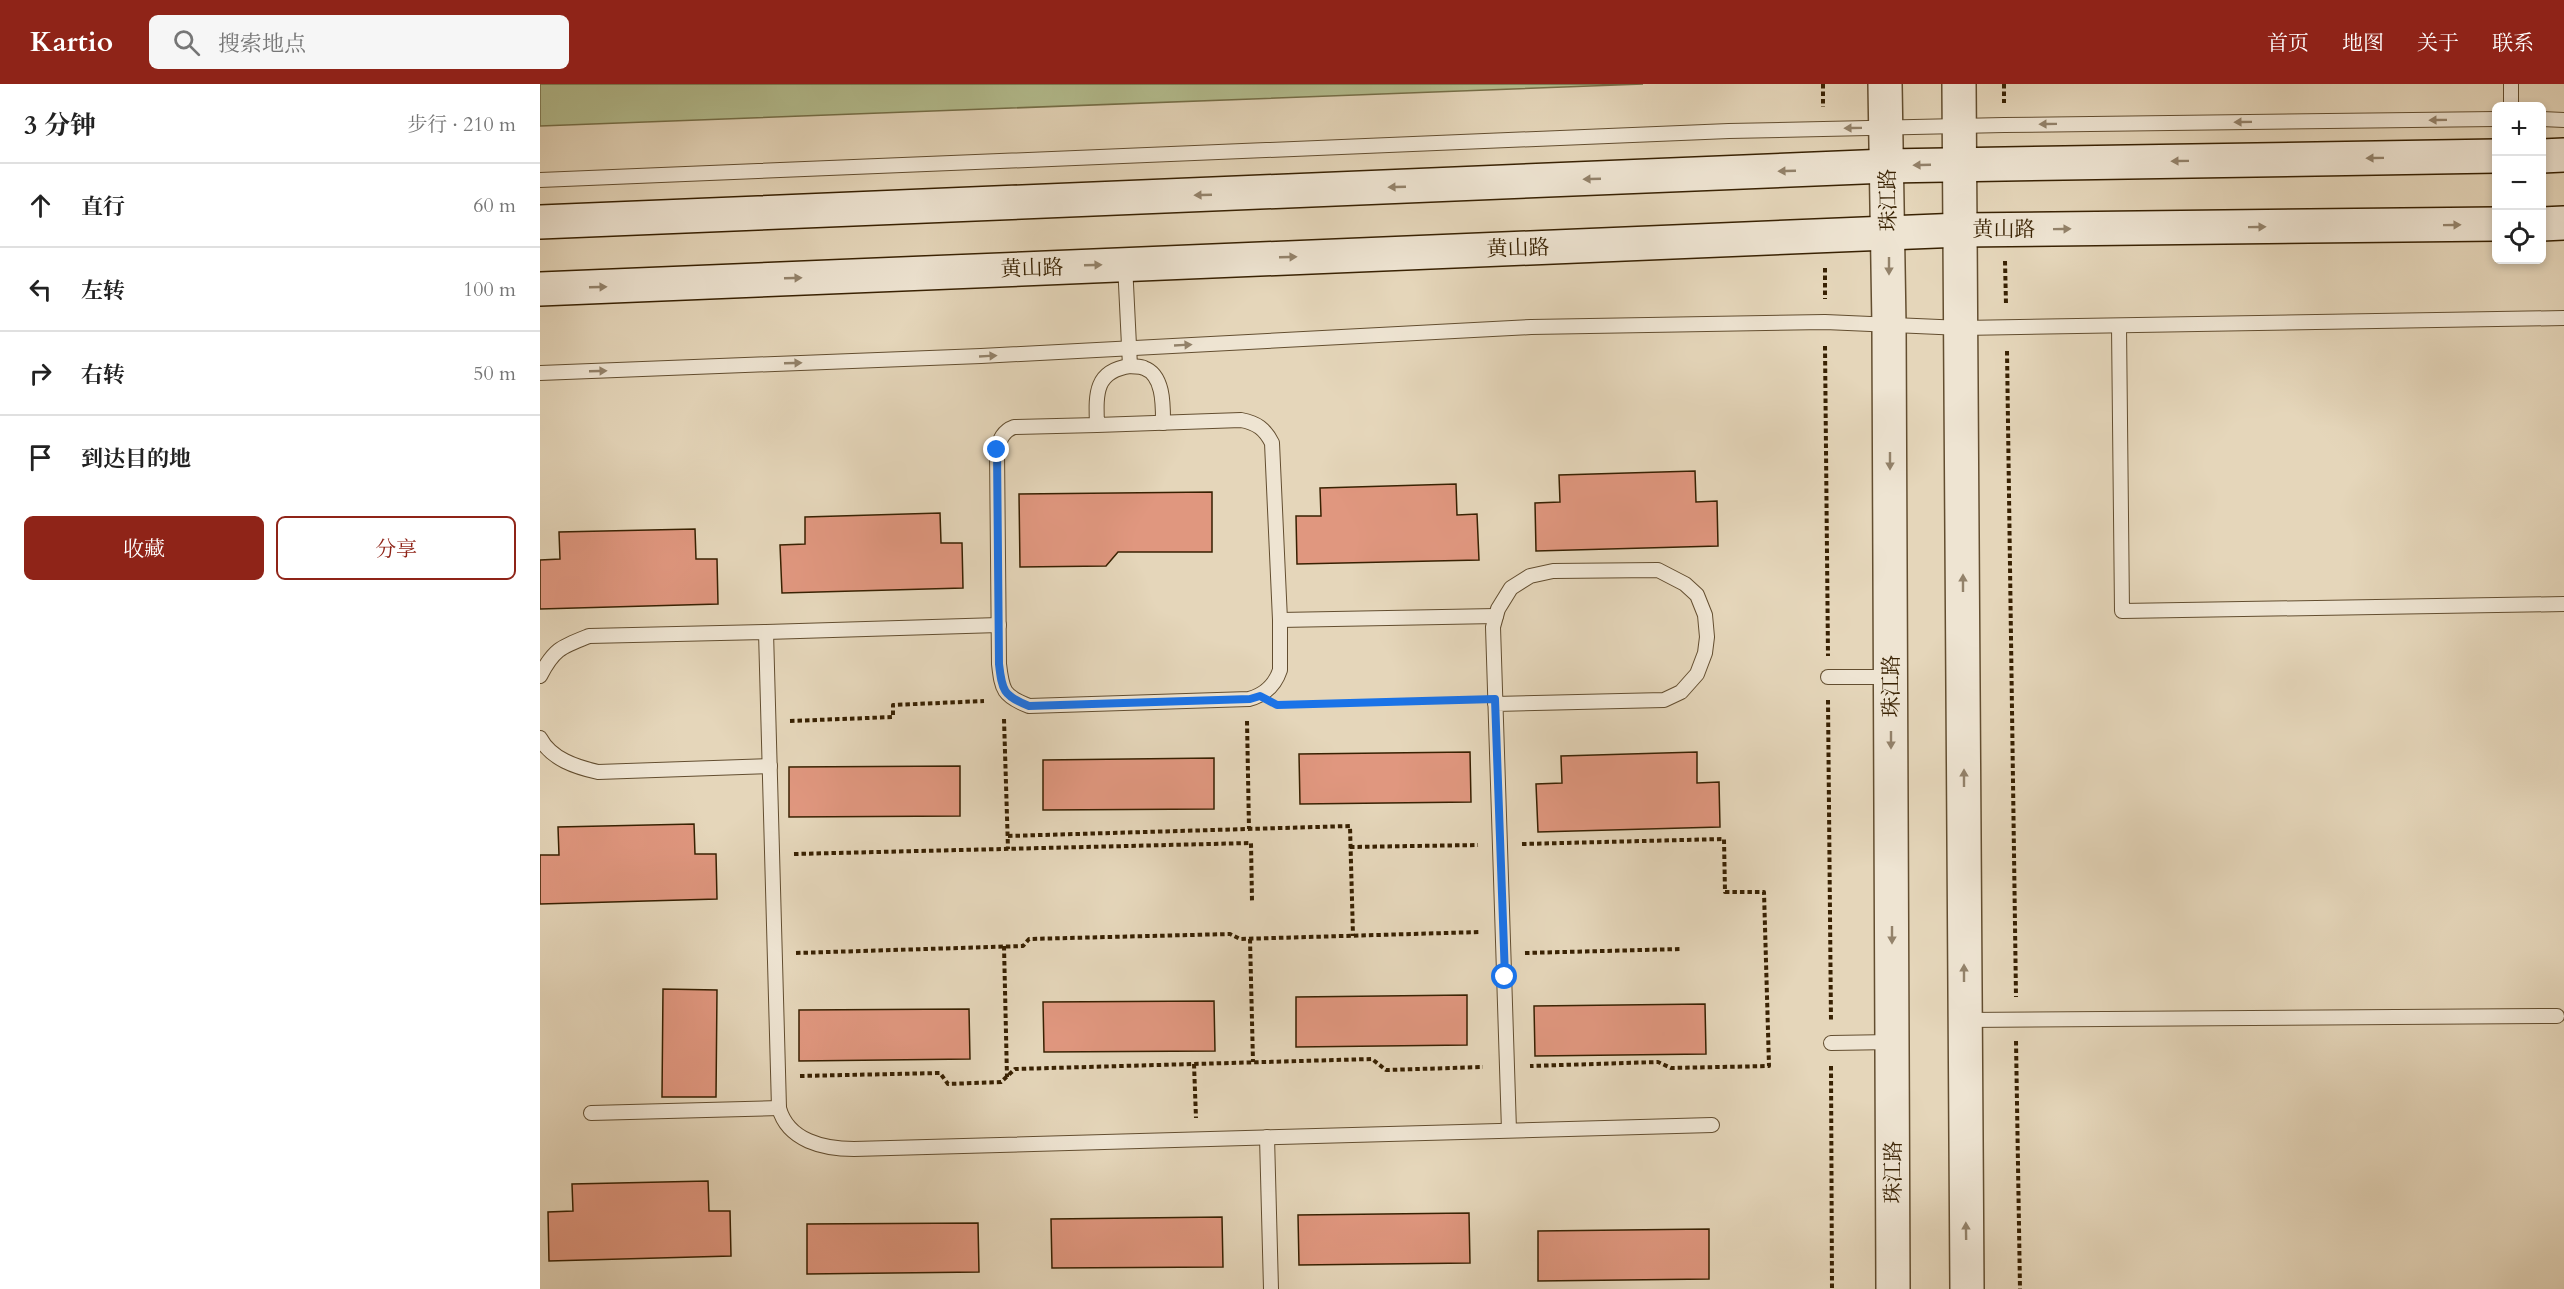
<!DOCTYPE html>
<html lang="zh">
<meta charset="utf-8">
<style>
:root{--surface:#fff;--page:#f6f6f6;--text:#222;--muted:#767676;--line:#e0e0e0;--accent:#8f2418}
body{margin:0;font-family:Cardo,"Noto Serif SC",serif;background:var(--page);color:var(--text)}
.controls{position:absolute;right:18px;top:18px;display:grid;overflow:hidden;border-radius:9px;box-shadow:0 3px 9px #0003}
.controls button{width:54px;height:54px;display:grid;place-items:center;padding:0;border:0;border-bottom:2px solid var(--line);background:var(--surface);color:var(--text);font:30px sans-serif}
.stop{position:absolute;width:18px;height:18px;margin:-14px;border:4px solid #1a73e8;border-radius:50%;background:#fff}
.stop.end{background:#1a73e8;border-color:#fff;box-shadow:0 2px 6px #0008}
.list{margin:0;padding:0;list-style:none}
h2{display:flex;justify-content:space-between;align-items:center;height:78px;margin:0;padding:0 24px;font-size:26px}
h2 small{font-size:20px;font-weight:400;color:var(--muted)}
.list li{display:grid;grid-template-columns:39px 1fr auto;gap:18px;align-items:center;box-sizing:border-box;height:84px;padding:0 24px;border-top:2px solid var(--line)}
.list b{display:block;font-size:22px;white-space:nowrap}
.list em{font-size:20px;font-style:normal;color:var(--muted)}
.actions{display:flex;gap:12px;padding:18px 24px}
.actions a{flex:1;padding:14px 0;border:2px solid var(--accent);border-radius:9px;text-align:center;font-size:21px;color:var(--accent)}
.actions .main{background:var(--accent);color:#fff}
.icon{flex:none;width:33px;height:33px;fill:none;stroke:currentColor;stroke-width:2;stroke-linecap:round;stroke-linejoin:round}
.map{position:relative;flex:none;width:2024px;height:1205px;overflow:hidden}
header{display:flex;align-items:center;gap:36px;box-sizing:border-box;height:84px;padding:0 30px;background:var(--accent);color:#fff}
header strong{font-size:28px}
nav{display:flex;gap:33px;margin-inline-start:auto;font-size:21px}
.search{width:420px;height:54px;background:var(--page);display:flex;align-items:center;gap:15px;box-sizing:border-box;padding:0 21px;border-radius:9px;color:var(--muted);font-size:22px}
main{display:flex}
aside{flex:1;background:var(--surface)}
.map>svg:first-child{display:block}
.green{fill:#b4be90;stroke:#767049;stroke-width:1.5}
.building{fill:#e0977f;stroke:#382102;stroke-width:1.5}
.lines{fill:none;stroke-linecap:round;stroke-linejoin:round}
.service-casing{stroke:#634e30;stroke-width:16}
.tertiary-casing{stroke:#634e30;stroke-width:36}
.secondary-casing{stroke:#382102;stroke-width:36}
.path{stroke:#382102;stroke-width:4;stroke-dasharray:4.5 3;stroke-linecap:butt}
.service{stroke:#eee4d2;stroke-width:14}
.tertiary{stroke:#eee4d2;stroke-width:33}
.secondary{stroke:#eee4d2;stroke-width:33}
.oneway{fill:#93826a}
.route{stroke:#1a73e8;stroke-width:8}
.labels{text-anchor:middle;stroke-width:5;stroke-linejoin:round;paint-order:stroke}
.street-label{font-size:21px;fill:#382102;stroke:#eee4d2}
</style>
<header>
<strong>Kartio</strong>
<div class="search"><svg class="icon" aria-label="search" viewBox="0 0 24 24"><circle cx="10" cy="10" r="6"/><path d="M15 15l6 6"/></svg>搜索地点</div>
<nav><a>首页</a><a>地图</a><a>关于</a><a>联系</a></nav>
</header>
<main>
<aside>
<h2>3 分钟<small>步行 · 210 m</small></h2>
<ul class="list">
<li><svg class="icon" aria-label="ahead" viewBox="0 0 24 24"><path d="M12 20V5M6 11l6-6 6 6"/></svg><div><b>直行</b></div><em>60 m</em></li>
<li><svg class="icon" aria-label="left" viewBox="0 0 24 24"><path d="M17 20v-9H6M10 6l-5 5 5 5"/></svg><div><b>左转</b></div><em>100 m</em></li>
<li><svg class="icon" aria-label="right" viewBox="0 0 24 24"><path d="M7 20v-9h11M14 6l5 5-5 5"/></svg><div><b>右转</b></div><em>50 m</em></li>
<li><svg class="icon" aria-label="arrive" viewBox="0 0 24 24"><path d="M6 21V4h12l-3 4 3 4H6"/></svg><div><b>到达目的地</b></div></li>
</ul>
<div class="actions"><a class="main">收藏</a><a>分享</a></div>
</aside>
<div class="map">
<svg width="2024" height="1205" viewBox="0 0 2024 1205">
<rect width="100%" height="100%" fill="#e5d6ba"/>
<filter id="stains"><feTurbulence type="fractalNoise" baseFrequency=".00333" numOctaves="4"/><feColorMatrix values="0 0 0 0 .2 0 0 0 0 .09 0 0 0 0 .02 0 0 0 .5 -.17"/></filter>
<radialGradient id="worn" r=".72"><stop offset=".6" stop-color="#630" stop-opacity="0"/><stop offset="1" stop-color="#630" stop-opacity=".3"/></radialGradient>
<!-- green -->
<path class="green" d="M0,0H1103L0,42Z"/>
<!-- building -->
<g class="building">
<path d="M1155,387L1156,418L1177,417L1178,462L996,467L995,419L1020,418L1019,391Z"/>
<path d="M916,400L917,431L937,430L939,476L757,480L756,432H781L780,404Z"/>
<path d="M672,408V468H578L566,482L480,483L479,410Z"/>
<path d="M400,429L401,459H422L423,504L242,509L240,461L265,460V433Z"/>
<path d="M155,445L156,475H177L178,520L0,525V476L20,475L19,448Z"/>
<path d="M930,668L931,718L760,720L759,670Z"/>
<path d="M1157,668V699L1179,698L1180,743L998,748L996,700L1022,699L1021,672Z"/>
<path d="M674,674V725L503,726V676Z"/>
<path d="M420,682V732L249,733V683Z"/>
<path d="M154,740L155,770H176L177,815L0,820V771H19L18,743Z"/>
<path d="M123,905L177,906L176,1013H122Z"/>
<path d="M927,911V961L756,963V913Z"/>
<path d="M674,917L675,967L504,968L503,918Z"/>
<path d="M1165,920L1166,970L995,972L994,922Z"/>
<path d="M429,925L430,975L259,977V926Z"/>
<path d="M168,1097L169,1127H190L191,1172L9,1177L8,1128L33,1127L32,1100Z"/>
<path d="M929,1129L930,1179L759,1181L758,1131Z"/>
<path d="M682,1133L683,1183L512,1184L511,1135Z"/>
<path d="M438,1139L439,1188L267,1190V1140Z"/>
<path d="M1169,1145V1195L998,1197V1147Z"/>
</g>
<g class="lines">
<defs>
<g id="service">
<path d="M1971,0V22"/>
<path d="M2002,35L2024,36"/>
<path d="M0,96L1189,47L1464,41L1956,35"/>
<path d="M1579,242L1582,527L2024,520"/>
<path d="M590,282C594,283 600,282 604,284C624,291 623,322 623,339"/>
<path d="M0,289L441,272L991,243L1285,238L1422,244L2024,234"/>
<path d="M557,341L474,343C463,347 460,355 457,366L459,580C462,606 463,612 489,622L709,615C724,611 735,601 740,586V536L732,359C725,345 717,339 701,336L557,341C556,311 554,287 590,282L585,180"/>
<path d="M740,536L956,532"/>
<path d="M226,548L459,541"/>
<path d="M0,592C14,565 21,563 49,552L226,548L239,1024C248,1057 284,1065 314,1065L1172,1041"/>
<path d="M1288,593H1351"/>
<path d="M955,620L1124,616L1141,608L1157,590L1165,569L1167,553L1165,531L1157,511L1145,500L1118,486L1013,487L990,492L971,504L958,525L953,543L969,1046"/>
<path d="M0,654C11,675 36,683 58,688L230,682"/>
<path d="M1425,936L2017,932"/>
<path d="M1291,959L1352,958"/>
<path d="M51,1029L239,1024"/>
<path d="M727,1053L731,1205"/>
</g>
<g id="tertiary">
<path d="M1345,0L1349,242L1353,1205"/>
<path d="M1419,0L1427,1205"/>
</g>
<g id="secondary">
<path d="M2002,72L2024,71"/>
<path d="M0,138L1347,82L1956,72"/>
<path d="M2002,140L2024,139"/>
<path d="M0,205L1421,146L1956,140"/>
</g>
</defs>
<!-- service casing -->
<use href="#service" class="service-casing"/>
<!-- tertiary casing -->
<use href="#tertiary" class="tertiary-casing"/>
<!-- secondary casing -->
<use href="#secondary" class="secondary-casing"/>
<!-- path -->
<g class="path">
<path d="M1283,0V23"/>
<path d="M1464,0V19"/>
<path d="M1465,177L1466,220"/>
<path d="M1285,184V215"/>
<path d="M1285,262L1288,572"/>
<path d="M1467,267L1476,913"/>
<path d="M1288,616L1291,938"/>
<path d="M746,620L934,616"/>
<path d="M464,635L468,765"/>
<path d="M250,637L353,633V621L444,617"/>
<path d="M707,637L709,745"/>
<path d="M468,752L810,742L813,852"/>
<path d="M982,760L1184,755L1185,808H1224L1229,982L1131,984L1118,978L990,982"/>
<path d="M810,763L938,761"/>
<path d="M254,770L711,759L712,817"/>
<path d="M710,855L713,978"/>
<path d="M464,862L467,993"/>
<path d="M256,869L483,862L489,855L690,850L700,855L940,848"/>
<path d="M985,869L1141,865"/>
<path d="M1476,957L1480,1205"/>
<path d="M654,980L656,1034"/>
<path d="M1291,982L1292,1205"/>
<path d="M260,992L400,989L408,1000L461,998L475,985L832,975L846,986L943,983"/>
</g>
<!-- service -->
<use href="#service" class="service"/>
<!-- tertiary -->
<use href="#tertiary" class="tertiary"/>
<!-- secondary -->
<use href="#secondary" class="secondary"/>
</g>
<!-- one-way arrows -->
<defs><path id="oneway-solid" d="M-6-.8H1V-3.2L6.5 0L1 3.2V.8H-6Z" transform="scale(1.5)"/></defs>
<g class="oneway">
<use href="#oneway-solid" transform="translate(1898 36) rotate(179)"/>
<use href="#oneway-solid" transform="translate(1703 38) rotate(179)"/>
<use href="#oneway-solid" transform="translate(1508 40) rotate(179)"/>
<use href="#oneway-solid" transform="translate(1313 44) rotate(179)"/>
<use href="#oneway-solid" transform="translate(1835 74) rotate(179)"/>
<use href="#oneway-solid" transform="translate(1640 77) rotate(179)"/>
<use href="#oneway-solid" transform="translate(1382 81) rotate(178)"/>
<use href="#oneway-solid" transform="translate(1247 87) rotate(178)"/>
<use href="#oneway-solid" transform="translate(1052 95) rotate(178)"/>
<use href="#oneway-solid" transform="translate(857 103) rotate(178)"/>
<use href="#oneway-solid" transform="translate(663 111) rotate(178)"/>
<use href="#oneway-solid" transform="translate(1912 141) rotate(-1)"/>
<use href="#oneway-solid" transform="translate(1717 143) rotate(-1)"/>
<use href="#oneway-solid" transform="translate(1522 145) rotate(-1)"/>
<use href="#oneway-solid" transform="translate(748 173) rotate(-2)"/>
<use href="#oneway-solid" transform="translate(553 181) rotate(-2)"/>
<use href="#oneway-solid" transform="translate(1349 182) rotate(90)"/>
<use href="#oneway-solid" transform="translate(253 194) rotate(-2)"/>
<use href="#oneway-solid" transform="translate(58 203) rotate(-2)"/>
<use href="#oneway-solid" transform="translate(643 261) rotate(-3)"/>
<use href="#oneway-solid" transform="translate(448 272) rotate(-3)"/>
<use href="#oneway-solid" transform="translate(253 279) rotate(-2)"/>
<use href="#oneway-solid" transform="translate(58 287) rotate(-2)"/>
<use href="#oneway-solid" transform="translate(1350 377) rotate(90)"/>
<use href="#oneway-solid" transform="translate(1423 499) rotate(-90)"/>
<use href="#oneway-solid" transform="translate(1351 656) rotate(90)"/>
<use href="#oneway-solid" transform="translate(1424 694) rotate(-90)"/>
<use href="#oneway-solid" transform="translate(1352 851) rotate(90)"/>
<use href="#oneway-solid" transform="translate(1424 889) rotate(-90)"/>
<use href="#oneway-solid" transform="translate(1426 1147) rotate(-91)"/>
</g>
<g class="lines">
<!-- route -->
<path class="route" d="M457,366L459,580C462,606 463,612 489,622L710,615L720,612L737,621L955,615L965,893"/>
</g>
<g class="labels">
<!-- street labels -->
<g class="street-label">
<text transform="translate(1348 116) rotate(-91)" y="7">珠江路</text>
<text x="1464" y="152">黄山路</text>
<text transform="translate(978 164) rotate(-2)" y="7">黄山路</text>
<text transform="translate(492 184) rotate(-2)" y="7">黄山路</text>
<text transform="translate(1351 602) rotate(-90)" y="7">珠江路</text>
<text transform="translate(1353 1088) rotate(-90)" y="7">珠江路</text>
</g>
</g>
<rect width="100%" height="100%" filter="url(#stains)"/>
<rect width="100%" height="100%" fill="url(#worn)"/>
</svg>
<div class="controls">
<button>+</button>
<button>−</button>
<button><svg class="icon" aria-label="locate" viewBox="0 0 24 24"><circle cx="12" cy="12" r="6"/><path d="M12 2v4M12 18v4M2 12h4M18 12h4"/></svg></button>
</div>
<div class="stop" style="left:965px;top:893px"></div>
<div class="stop end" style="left:457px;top:366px"></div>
</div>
</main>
